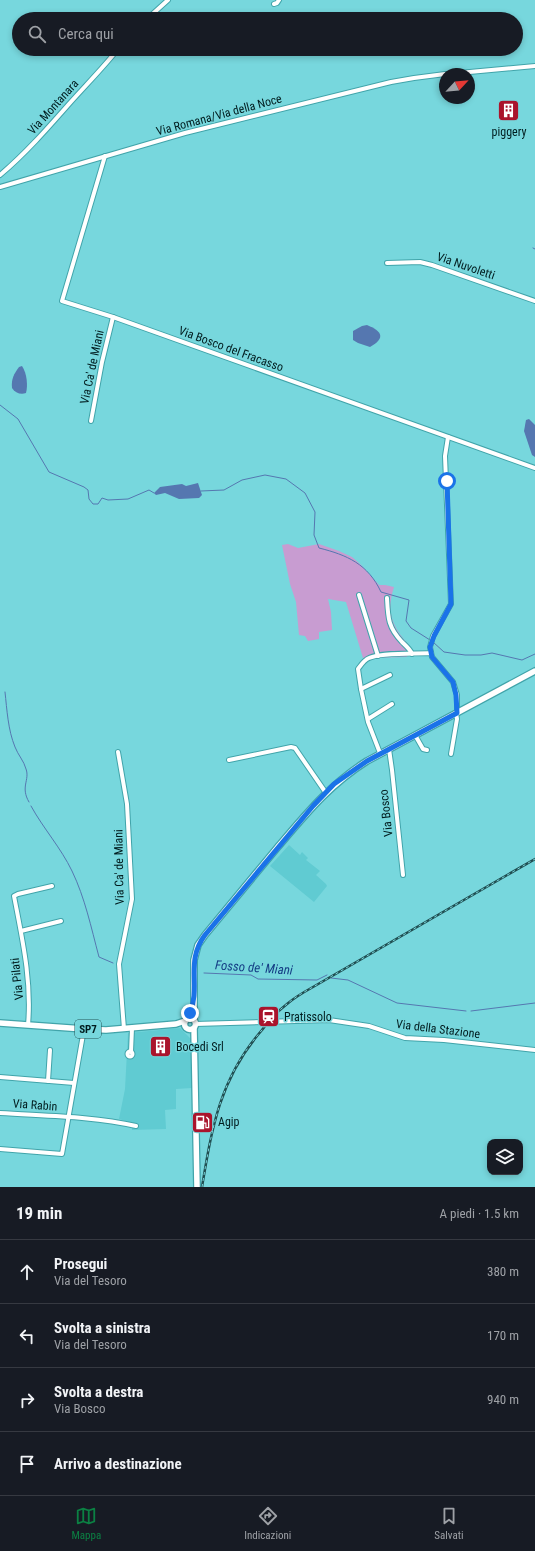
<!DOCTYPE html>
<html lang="it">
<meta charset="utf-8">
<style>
:root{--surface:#171b24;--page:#242831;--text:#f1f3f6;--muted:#9ea1a6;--line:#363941;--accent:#0b8043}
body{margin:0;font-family:"Roboto Condensed",sans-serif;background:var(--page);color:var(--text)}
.controls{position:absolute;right:12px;bottom:12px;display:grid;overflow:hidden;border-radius:8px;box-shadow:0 2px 6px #0003}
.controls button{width:36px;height:36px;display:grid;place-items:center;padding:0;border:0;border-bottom:1px solid var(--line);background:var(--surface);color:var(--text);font:20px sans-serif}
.compass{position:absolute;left:439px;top:68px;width:36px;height:36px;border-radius:50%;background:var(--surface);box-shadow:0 2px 6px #0003;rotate:64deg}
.stop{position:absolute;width:12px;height:12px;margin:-9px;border:3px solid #1a73e8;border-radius:50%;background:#fff}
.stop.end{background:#1a73e8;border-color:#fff;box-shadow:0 1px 4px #0008}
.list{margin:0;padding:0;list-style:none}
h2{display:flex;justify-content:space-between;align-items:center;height:52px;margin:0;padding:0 16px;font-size:17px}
h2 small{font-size:13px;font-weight:400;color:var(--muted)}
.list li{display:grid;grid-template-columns:26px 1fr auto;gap:12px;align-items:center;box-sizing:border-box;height:64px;padding:0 16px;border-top:1px solid var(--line)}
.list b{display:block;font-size:15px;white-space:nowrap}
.list p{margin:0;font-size:13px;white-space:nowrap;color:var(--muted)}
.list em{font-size:13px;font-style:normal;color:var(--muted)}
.icon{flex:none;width:22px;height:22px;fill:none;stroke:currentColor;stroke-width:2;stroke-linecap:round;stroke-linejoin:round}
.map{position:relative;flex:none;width:535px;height:1187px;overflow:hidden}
.search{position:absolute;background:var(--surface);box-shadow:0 2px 6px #0003;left:12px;right:12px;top:12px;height:44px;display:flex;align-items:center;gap:10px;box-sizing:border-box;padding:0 14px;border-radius:22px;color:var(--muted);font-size:15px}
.sheet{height:308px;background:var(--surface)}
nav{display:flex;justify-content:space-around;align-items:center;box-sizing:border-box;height:56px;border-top:1px solid var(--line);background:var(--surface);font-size:11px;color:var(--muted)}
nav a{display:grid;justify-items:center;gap:2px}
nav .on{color:var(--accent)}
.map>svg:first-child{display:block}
.built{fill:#60cbd2}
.green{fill:#c89cd1}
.water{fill:#5577b0}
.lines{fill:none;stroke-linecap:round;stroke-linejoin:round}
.stream{stroke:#5577b0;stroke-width:1}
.minor-casing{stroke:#41a4aa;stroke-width:6}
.major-casing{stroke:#41a4aa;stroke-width:8}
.minor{stroke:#fff;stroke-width:4}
.major{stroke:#fff;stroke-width:5.5}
.rail-casing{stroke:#204e51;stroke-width:2.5}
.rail{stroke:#77d7dd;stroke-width:1;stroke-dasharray:3;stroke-linecap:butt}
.route{stroke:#1a73e8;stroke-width:5}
.labels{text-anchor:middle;stroke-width:3;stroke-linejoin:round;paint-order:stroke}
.shield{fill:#77d7dd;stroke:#245457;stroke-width:1}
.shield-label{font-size:11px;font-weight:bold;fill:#001c1e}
.street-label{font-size:12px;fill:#001c1e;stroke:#77d7dd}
.poi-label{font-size:12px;fill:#001c1e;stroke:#77d7dd;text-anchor:start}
.water-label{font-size:13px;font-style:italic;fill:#143d84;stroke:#77d7dd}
</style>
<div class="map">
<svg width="535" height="1187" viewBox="0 0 535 1187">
<rect width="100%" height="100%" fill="#77d7dd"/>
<!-- built -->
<g class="built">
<path d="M289,845L300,855L302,852L308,858L306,860L320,871L316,875L326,884L327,886L314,902L270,866Z"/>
<path d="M180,1028L191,1039L192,1088L176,1089V1109L165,1110L166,1129L132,1130V1123L119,1119L125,1089L128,1033Z"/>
</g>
<!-- green -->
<path class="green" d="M288,544L298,548L319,544L339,551L352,557L361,565L379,585H385L394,587C386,611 392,627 409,645L407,657L363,658L346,602L328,599L331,612L332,630L319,632V639L308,641L305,636L299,635L296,602L290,584L282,545Z"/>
<!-- water -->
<g class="water">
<path d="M367,325C382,331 386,338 370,347L358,343L353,340V331L362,326Z"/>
<path d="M22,366C27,373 28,386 26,393C21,395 15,393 12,388C11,379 14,374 19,367Z"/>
<path d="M529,419L535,425V457L532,455L524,431L526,420Z"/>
<path d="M198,483L202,495L199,498L179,499L165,493L156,495L154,493L160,487L182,484L186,486Z"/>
</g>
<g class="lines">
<!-- stream -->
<g class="stream">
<path d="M533,248L535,249"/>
<path d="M0,405L18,419L49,472L84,487L88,490L89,499L93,504H98L102,498L108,500L128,499L149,490L154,493"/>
<path d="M201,491L224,490L242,480L265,475L286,479L305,493L315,512L314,535L319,548C347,555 368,564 381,592L409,600L406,621L411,628L430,640"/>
<path d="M433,642L444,652L465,655H481L492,653L522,660L535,654"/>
<path d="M5,692C7,710 8,730 15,747C18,755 24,761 26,769C30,780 20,787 29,802"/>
<path d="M31,806C43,828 61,848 72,871C85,898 91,927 99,957L113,963"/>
<path d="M204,973L251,975L258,979L317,980L327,975"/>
<path d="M331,978L348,980L397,1003L466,1011"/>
<path d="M471,1011L535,1003"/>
</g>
<defs>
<g id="minor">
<path d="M274,4L277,3L279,0"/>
<path d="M147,19L168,0"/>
<path d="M448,74L535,66"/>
<path d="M105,156L62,301L113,317L535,468"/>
<path d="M0,175C25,154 47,129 69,104C85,86 103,68 118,49"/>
<path d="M0,187L185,133L391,82L414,78L445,74"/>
<path d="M387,263L420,262L432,265L535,301"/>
<path d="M91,421L102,362L113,317"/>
<path d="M448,437L445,456L451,604L433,636L430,647L432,657L453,682L457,695V713"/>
<path d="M359,595L378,656"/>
<path d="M387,598C388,618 388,627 402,642C405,645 410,649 412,654"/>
<path d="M361,689L390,675"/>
<path d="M368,719L392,704"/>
<path d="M415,735L423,749L427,750"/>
<path d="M389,749L392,770L403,875"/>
<path d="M118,752L127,804L132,899L119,964L124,1029"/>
<path d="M380,753L368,722L361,689L358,669C361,665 364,660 369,658C382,652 416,654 431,653"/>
<path d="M451,754L457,719L456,713"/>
<path d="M229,760L291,747L295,748L326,793"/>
<path d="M21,931L61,921"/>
<path d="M195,1024L329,1020L369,1026L405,1038L444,1040L535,1050"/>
<path d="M28,1025C32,981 22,938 14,896L18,894L52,886"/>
<circle cx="130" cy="1054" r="2.5"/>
<path d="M131,1052L132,1028"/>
<path d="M0,1077L74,1083"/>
<path d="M48,1081L50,1050"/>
<path d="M0,1113C45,1116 92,1116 136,1126"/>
<path d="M0,1149L62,1154L84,1029"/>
</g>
<g id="major">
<circle cx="190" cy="1024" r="5.5"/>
<path d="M194,1020V960L198,945L205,935C229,906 253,877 277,848C306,814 329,785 367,761L535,671"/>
<path d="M0,1023L84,1029L106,1030L176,1024L185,1021"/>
<path d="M194,1028L197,1187"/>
</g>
</defs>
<!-- minor casing -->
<use href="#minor" class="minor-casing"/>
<!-- major casing -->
<use href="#major" class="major-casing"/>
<!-- minor -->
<use href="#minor" class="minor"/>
<!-- major -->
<use href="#major" class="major"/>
<defs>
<path id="rail" d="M202,1187C212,1127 220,1078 262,1030C269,1020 278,1011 287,1004C295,997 304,992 313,987L535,859"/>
</defs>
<!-- rail casing -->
<use href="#rail" class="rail-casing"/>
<!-- rail -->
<use href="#rail" class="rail"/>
</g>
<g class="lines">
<!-- route -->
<path class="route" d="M190,1013C201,986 185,961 205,935L313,806L334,784L367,761L457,713L456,695L453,682L432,657L430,647L434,636L451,604L447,481"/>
</g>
<!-- icons -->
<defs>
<symbol id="building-square" viewBox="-11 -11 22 22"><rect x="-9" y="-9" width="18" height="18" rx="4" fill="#aa142c" stroke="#77d7dd"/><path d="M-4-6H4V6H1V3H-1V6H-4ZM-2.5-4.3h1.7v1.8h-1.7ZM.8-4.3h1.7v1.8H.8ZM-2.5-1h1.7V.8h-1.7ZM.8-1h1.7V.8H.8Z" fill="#fff"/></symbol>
<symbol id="station-square" viewBox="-11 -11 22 22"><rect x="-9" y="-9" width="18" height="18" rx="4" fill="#aa142c" stroke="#77d7dd"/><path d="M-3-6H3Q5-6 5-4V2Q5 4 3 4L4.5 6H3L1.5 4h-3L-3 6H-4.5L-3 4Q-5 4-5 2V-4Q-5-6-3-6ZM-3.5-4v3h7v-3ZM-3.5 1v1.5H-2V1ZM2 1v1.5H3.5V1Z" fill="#fff"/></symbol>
<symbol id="fuel-square" viewBox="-11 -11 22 22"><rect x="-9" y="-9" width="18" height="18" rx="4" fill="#aa142c" stroke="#77d7dd"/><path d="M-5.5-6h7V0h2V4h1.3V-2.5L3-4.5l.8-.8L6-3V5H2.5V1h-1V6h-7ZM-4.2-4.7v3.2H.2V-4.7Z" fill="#fff"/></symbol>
</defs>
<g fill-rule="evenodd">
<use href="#building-square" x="496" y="98" width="25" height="25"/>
<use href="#station-square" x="256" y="1004" width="25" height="25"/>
<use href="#building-square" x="148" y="1034" width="25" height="25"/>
<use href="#fuel-square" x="190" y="1110" width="25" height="25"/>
</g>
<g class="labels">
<!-- shield labels -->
<rect class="shield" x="75" y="1020" width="26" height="18" rx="3"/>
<g class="shield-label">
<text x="88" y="1033">SP7</text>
</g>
<!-- street labels -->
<g class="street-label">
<text transform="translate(53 107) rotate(-48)" y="4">Via Montanara</text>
<text transform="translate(219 115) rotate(-15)" y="4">Via Romana/Via della Noce</text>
<text transform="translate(466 266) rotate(19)" y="4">Via Nuvoletti</text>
<text transform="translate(231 349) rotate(20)" y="4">Via Bosco del Fracasso</text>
<text transform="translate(92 367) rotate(-78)" y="4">Via Ca' de Miani</text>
<text transform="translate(386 813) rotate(-96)" y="4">Via Bosco</text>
<text transform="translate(119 867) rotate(-91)" y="4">Via Ca' de Miani</text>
<text transform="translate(17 979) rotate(-96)" y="4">Via Pilati</text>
<text transform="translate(438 1029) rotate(7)" y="4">Via della Stazione</text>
<text transform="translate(35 1105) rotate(4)" y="4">Via Rabin</text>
</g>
<!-- poi labels -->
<g class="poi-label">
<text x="509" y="136" text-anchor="middle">piggery</text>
<text x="284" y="1021">Pratissolo</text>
<text x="176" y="1051">Bocedi Srl</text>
<text x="218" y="1126">Agip</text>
</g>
<!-- water labels -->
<g class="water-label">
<text transform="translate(254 967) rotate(4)" y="5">Fosso de' Miani</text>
</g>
</g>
</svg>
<div class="controls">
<button><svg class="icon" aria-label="layers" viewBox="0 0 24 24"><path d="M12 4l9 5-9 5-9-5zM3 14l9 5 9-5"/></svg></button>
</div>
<svg class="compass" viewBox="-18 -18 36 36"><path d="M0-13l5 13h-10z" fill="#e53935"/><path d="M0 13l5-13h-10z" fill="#9ea1a6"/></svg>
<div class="stop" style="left:447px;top:481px"></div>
<div class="stop end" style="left:190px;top:1013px"></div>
<div class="search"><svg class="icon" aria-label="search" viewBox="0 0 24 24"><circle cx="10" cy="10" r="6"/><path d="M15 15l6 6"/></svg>Cerca qui</div>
</div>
<section class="sheet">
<h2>19 min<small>A piedi · 1.5 km</small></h2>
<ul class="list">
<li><svg class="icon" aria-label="ahead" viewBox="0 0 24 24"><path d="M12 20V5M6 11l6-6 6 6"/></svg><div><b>Prosegui</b><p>Via del Tesoro</p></div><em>380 m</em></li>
<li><svg class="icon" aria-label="left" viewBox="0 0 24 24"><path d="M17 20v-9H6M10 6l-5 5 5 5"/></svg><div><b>Svolta a sinistra</b><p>Via del Tesoro</p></div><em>170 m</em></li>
<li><svg class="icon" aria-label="right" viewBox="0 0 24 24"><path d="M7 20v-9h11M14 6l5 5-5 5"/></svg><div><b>Svolta a destra</b><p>Via Bosco</p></div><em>940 m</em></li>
<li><svg class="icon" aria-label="arrive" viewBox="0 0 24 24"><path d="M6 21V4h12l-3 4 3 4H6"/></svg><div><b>Arrivo a destinazione</b></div></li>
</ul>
</section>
<nav>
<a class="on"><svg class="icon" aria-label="map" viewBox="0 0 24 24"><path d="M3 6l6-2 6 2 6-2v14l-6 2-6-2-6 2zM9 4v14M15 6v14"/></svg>Mappa</a>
<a><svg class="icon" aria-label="directions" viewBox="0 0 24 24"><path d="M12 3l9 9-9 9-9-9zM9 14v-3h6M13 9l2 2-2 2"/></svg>Indicazioni</a>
<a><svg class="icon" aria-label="saved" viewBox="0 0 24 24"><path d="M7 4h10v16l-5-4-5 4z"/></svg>Salvati</a>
</nav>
